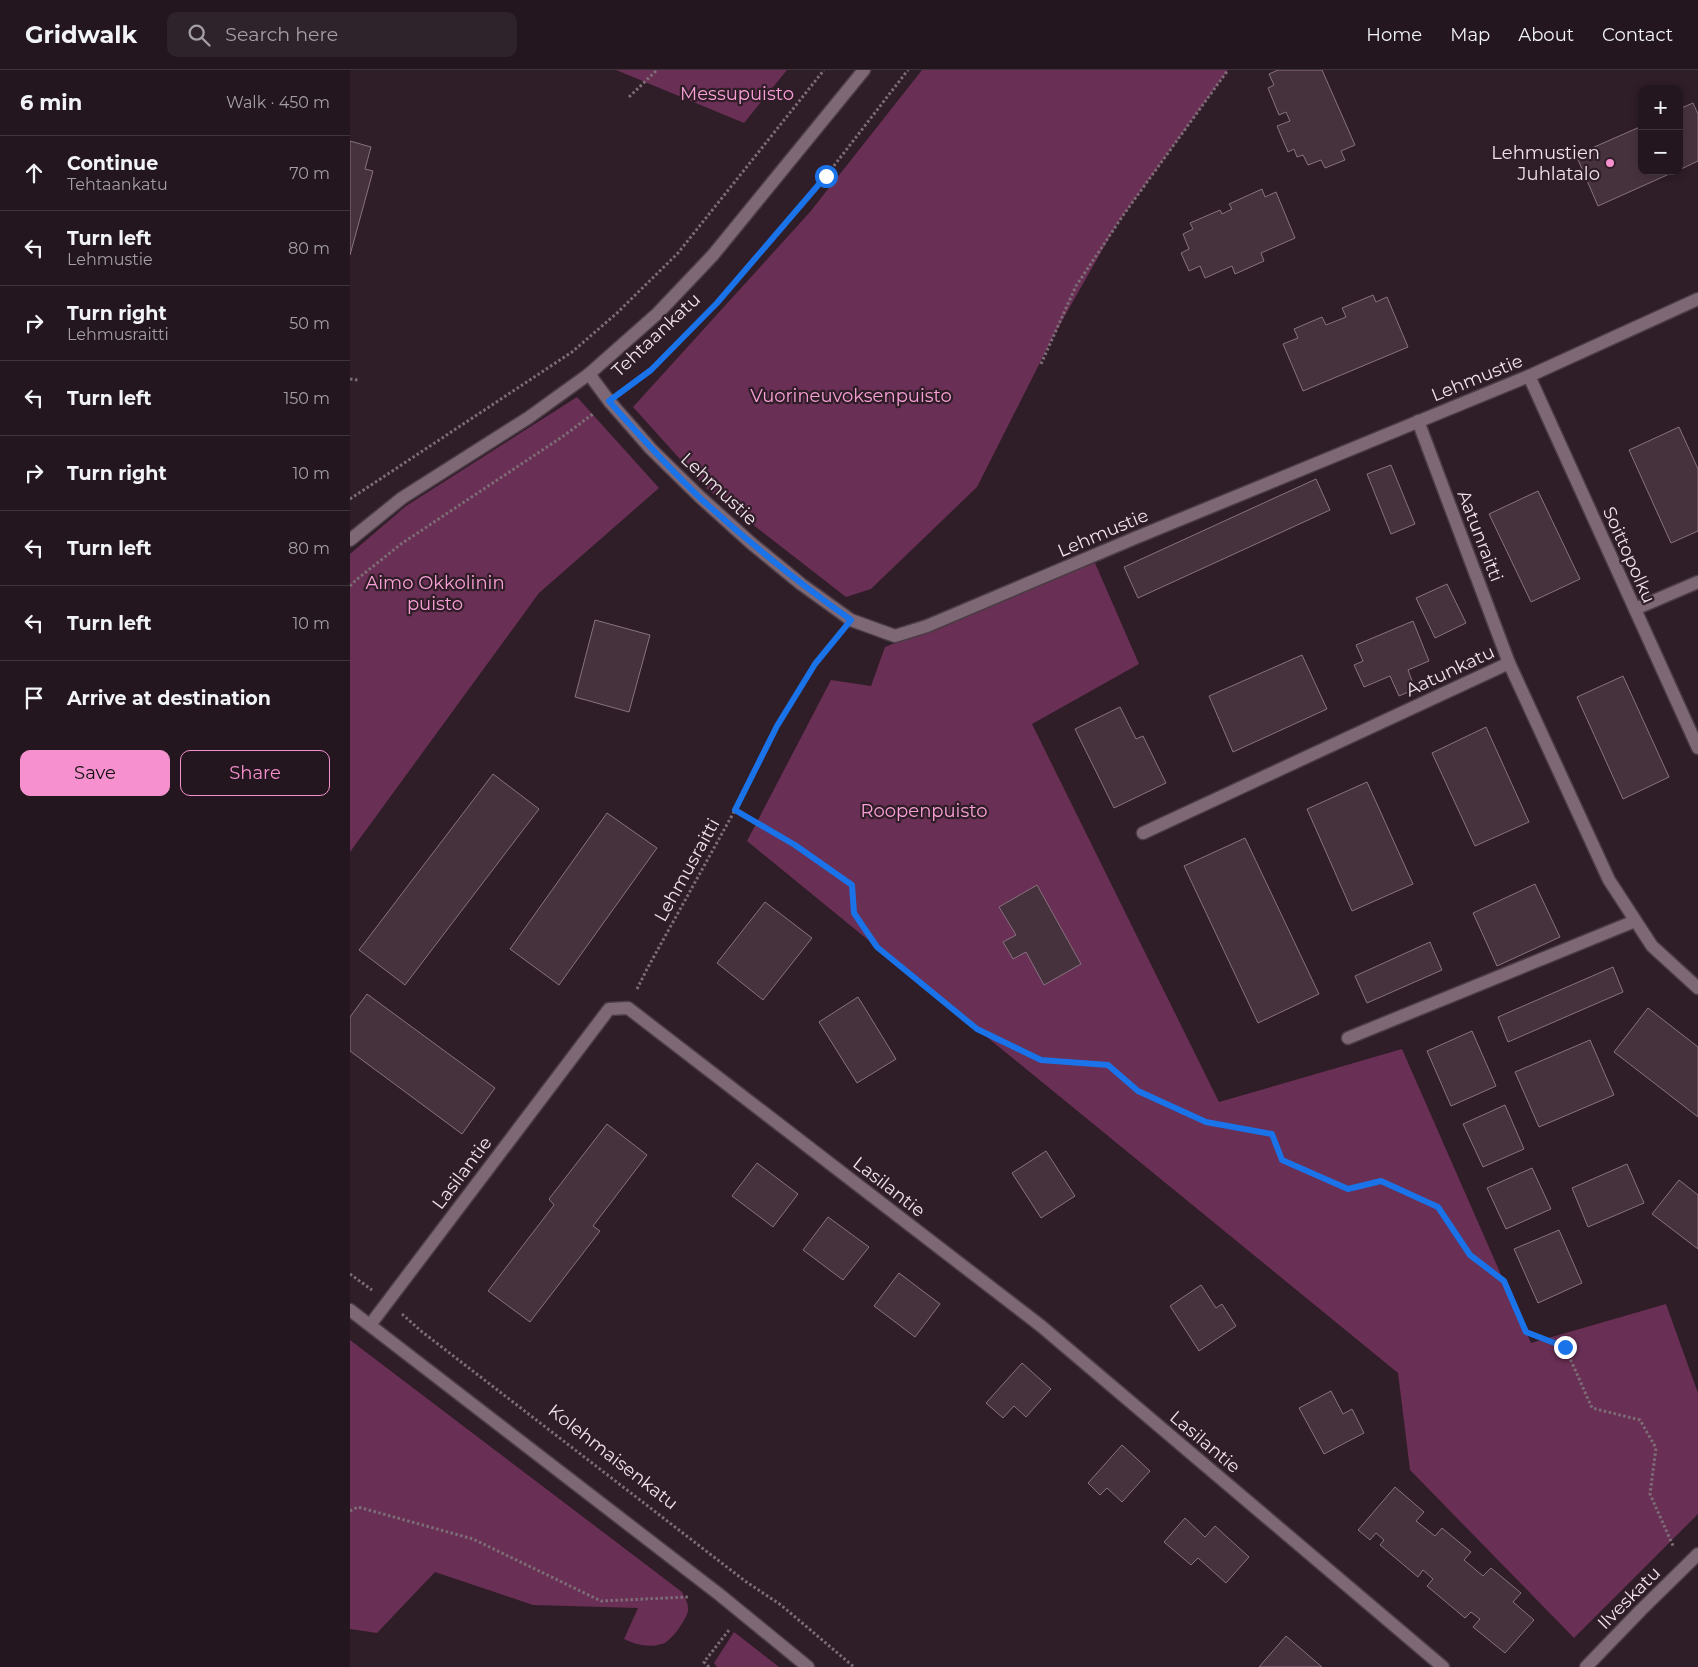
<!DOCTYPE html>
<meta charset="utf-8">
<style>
:root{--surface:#23161e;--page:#2f232b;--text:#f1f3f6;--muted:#a39fa4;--line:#40353c;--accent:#f690cf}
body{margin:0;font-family:Montserrat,sans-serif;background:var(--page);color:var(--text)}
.controls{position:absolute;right:15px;top:15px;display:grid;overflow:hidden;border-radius:10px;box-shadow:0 2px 8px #0003}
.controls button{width:45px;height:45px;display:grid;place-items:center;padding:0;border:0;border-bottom:1px solid var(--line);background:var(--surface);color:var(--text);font:25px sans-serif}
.stop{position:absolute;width:15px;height:15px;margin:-11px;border:4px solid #1a73e8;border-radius:50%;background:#fff}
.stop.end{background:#1a73e8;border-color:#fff;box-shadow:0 1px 5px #0008}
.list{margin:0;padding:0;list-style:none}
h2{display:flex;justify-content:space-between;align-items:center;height:65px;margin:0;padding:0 20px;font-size:21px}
h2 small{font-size:16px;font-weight:400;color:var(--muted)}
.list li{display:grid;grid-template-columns:32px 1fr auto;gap:15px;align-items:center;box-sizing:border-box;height:75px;padding:0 20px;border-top:1px solid var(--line)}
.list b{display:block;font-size:19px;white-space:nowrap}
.list p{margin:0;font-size:16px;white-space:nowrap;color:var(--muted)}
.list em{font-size:16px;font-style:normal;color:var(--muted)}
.actions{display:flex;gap:10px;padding:15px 20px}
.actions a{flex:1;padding:11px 0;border:1px solid var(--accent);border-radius:10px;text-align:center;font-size:18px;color:var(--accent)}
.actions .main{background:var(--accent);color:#111}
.icon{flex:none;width:28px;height:28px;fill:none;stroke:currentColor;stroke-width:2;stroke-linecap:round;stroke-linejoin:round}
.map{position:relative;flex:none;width:1348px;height:1597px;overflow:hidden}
header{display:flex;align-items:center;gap:30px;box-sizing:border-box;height:70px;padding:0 25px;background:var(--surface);border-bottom:1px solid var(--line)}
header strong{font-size:24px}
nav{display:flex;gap:28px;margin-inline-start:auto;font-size:18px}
.search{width:350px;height:45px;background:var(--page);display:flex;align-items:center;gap:12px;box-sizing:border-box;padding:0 18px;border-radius:10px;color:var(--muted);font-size:19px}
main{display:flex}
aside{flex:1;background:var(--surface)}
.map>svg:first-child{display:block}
.green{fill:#692f54}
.building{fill:#46323d;stroke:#88727e}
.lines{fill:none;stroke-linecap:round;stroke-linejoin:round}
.service-casing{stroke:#4b3c45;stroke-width:15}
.minor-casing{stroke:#4b3c45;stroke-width:15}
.path{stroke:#7d6d76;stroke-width:3;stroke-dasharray:2.5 2.5;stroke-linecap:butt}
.service{stroke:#7f6875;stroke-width:12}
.minor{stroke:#7f6875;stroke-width:12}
.route{stroke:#1a73e8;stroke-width:6}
.poi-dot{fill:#f690cf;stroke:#2f1d28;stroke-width:2}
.labels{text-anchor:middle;stroke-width:4.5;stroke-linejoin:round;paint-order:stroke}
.park-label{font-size:18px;fill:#f9a0d6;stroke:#2f1d28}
.poi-label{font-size:18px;fill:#efe2e9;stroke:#2f1d28;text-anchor:end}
.street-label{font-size:18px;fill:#efe2e9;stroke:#2f1d28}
</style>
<header>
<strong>Gridwalk</strong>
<div class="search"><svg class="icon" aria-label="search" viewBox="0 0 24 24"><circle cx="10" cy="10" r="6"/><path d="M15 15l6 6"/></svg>Search here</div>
<nav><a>Home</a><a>Map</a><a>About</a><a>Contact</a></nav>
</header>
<main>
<aside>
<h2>6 min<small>Walk · 450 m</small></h2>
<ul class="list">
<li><svg class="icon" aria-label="ahead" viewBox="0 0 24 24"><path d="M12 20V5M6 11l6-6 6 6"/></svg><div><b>Continue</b><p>Tehtaankatu</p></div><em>70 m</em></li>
<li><svg class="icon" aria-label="left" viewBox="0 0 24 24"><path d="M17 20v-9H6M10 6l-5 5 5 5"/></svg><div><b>Turn left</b><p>Lehmustie</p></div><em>80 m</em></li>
<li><svg class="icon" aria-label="right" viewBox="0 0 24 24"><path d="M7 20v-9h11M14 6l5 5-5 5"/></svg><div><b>Turn right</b><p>Lehmusraitti</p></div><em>50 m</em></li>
<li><svg class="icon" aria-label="left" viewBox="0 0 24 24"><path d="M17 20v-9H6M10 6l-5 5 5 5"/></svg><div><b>Turn left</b></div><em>150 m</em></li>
<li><svg class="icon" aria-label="right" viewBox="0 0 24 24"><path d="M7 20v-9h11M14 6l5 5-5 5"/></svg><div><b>Turn right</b></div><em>10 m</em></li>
<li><svg class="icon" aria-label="left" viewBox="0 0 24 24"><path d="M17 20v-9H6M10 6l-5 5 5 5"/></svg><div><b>Turn left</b></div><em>80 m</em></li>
<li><svg class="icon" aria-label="left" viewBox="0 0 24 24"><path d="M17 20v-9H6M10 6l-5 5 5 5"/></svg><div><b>Turn left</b></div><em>10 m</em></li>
<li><svg class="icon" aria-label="arrive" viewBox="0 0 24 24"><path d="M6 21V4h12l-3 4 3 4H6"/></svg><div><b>Arrive at destination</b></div></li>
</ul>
<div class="actions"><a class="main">Save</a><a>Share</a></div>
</aside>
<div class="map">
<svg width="1348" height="1597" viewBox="0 0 1348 1597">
<rect width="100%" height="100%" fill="#2f1d28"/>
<!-- green -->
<g class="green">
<path d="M266,0H437L394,53Z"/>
<path d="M572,0H878L767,154L705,263L627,417L521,519L496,527L357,419L283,337L460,142Z"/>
<path d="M227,327L309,418L189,523L0,782V484L56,436Z"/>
<path d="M745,493L789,594L682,654L869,1032L1052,979L1181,1273L1316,1234L1348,1323V1444L1224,1568L1060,1400L1048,1303L397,771L481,610L521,616L535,577Z"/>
<path d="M0,1270L332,1522C335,1528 339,1534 338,1541C336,1550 321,1572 312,1574C299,1578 286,1575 274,1569L288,1538L183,1535L85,1502L27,1563L0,1559Z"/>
<path d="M384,1562L429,1597H367L364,1593Z"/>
</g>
<!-- building -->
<g class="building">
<path d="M928,0H972L1005,75L991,81L995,90L975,98L971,90L958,95L953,85L947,87L944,79L938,82L927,56L940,51L936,42L929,45L918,18L924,15L919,4Z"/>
<path d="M1343,33L1348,44V91L1329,100V39Z"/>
<path d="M1292,56V101H1326L1248,136L1226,85Z"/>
<path d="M0,71L21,77L15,99L23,101L0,185Z"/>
<path d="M912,119L915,127L926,122L945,168L911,183L914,191L885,204L882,196L855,208L850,196L839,201L831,183L839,179L833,164L843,159L840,153L870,140L872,144L882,139L879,134Z"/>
<path d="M1023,225L1026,232L1037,227L1058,277L953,321L933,274L948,268L944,259L972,247L976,255L996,247L992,238Z"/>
<path d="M1329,357L1348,399V461L1321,473L1279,380Z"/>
<path d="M1041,395L1065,454L1041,464L1017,404Z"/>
<path d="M966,409L980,440L788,528L774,497Z"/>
<path d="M1188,421L1230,509L1181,532L1139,444Z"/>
<path d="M1097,514L1116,553L1085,568L1066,528Z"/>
<path d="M245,550L300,565L279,642L225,627Z"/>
<path d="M1063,551L1079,591L1058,600L1065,619L1049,626L1040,606L1014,617L1004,595L1013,591L1006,575Z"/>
<path d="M952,585L977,639L883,682L859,626Z"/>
<path d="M1273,606L1319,707L1273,729L1227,627Z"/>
<path d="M770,637L786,669L793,666L816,713L764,738L725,659Z"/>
<path d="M1136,657L1179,752L1125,776L1082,683Z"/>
<path d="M143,704L189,739L55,915L9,880Z"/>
<path d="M1017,712L1063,814L1002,841L957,739Z"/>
<path d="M257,743L307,778L209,915L160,879Z"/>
<path d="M895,768L969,924L908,953L834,796Z"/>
<path d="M1185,814L1210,867L1147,896L1123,843Z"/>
<path d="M687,815L731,894L694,915L676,882L663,889L653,872L666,865L649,837Z"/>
<path d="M415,832L462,868L413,930L367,893Z"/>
<path d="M1080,872L1092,900L1017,933L1005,906Z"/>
<path d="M1263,897L1273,922L1158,972L1148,947Z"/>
<path d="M17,924L145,1018L112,1064L0,981V947Z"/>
<path d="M508,927L546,989L507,1013L469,952Z"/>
<path d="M1298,938L1348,977V1047L1264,982Z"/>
<path d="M1122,961L1146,1016L1101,1036L1077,981Z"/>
<path d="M1240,970L1264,1025L1189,1057L1165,1002Z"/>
<path d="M1155,1035L1174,1079L1133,1097L1113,1054Z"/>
<path d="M257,1054L297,1085L243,1156L250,1161L180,1252L138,1221L204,1135L199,1129Z"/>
<path d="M696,1081L725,1126L691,1148L662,1103Z"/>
<path d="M407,1093L448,1124L423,1157L382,1126Z"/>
<path d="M1277,1094L1294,1133L1238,1157L1222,1118Z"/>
<path d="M1182,1098L1201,1139L1156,1159L1137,1118Z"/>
<path d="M1329,1110L1348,1125V1179L1302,1144Z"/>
<path d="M478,1147L519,1177L493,1210L453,1180Z"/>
<path d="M1209,1160L1232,1213L1188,1233L1164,1179Z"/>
<path d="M549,1203L590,1234L565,1267L524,1236Z"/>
<path d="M851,1215L866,1238L872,1234L886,1256L849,1281L820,1236Z"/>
<path d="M672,1293L701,1319L676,1347L664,1336L653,1348L636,1333Z"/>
<path d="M981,1321L993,1344L1002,1339L1014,1363L974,1384L949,1338Z"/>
<path d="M772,1375L800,1401L772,1432L757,1418L750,1425L738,1413Z"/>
<path d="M1045,1417L1074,1442L1066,1451L1085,1466L1092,1458L1121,1482L1114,1490L1133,1506L1141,1498L1171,1523L1163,1532L1184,1550L1155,1583L1123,1557L1130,1549L1121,1542L1115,1548L1077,1516L1083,1509L1073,1500L1068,1507L1030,1475L1034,1470L1026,1463L1020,1470L1008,1460Z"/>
<path d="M835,1448L855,1467L865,1456L899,1487L876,1513L848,1488L841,1495L814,1472Z"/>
<path d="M936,1566L972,1597H909Z"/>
</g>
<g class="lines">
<defs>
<path id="service" d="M998,968L1285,851"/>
<g id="minor">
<path d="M239,304L259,331L301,379L350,427L401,473L451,514L501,550L545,566L577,556L785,468L1179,306L1348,229"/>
<path d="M1179,306L1348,678"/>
<path d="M1068,351L1159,593"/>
<path d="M0,470L52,428L178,348L239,304L308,243L363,185L514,0"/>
<path d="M1285,539L1348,512"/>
<path d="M793,763L1159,593L1259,810L1302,876L1348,918"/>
<path d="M0,1240L370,1525L458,1597"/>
<path d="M20,1255L259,939L278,938L691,1256L1093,1597"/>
<path d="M1236,1597L1291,1540L1348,1484"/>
</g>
</defs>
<!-- service casing -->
<use href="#service" class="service-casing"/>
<!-- minor casing -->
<use href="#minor" class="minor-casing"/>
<!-- path -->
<g class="path">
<path d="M279,27L307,0"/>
<path d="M691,294L726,216L774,144L878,0"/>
<path d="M0,309L8,310"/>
<path d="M276,318L301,300L367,233L476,106L558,0"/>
<path d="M0,429L222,282L267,243L328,183L474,0"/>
<path d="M0,516L6,510L51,474L212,367L243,344"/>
<path d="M385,740L445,775L502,815L504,843L527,877L627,959L691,990L758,995L788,1021L856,1052L922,1064L933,1090L999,1119L1031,1111L1088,1137L1120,1185L1154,1211L1176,1262L1215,1277L1242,1338L1290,1350L1306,1378L1300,1424L1324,1478"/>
<path d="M287,919L297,899L385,740L427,656L465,594L489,565"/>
<path d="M0,1204L22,1220"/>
<path d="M52,1244L71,1261L395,1511L431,1535L504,1597"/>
<path d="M0,1441L8,1437L123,1469L251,1531L338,1527"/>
<path d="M359,1597L354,1592L379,1560"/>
</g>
<!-- service -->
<use href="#service" class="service"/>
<!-- minor -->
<use href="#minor" class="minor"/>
</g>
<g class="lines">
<!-- route -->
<path class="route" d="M476,106L367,233L301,300L259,331C288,364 318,397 350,428C398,472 448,512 501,550L465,594L427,656L385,740L445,775L502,815L504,843L527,877L627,959L691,990L758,995L788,1021L856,1052L922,1064L932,1090L998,1119L1031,1111L1088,1137L1120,1185L1154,1211L1176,1262L1215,1277"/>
</g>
<!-- markers -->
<circle class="poi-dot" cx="1260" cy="93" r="5"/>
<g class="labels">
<!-- park labels -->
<g class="park-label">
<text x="387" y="30">Messupuisto</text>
<text x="501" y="332">Vuorineuvoksenpuisto</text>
<text x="85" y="519">Aimo Okkolinin<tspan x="85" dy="21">puisto</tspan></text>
<text x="574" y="747">Roopenpuisto</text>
</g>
<!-- poi labels -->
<g class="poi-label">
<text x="1250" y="89">Lehmustien<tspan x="1250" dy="21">Juhlatalo</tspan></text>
</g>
<!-- street labels -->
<g class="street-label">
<text transform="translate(306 265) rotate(-43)" y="6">Tehtaankatu</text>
<text transform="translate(1127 308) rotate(-22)" y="6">Lehmustie</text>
<text transform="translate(369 419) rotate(43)" y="6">Lehmustie</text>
<text transform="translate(753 463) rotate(-23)" y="6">Lehmustie</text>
<text transform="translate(1130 466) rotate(69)" y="6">Aatunraitti</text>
<text transform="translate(1279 485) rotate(66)" y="6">Soittopolku</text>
<text transform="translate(1100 601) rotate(-25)" y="6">Aatunkatu</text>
<text transform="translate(337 800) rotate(-61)" y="6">Lehmusraitti</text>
<text transform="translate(112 1103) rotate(-53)" y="6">Lasilantie</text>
<text transform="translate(539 1117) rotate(38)" y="6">Lasilantie</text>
<text transform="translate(855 1372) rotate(40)" y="6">Lasilantie</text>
<text transform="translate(263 1387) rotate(38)" y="6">Kolehmaisenkatu</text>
<text transform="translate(1279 1528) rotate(-45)" y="6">Ilveskatu</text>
</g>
</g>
</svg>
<div class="controls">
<button>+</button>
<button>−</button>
</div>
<div class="stop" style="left:476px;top:106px"></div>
<div class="stop end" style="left:1215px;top:1277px"></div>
</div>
</main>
